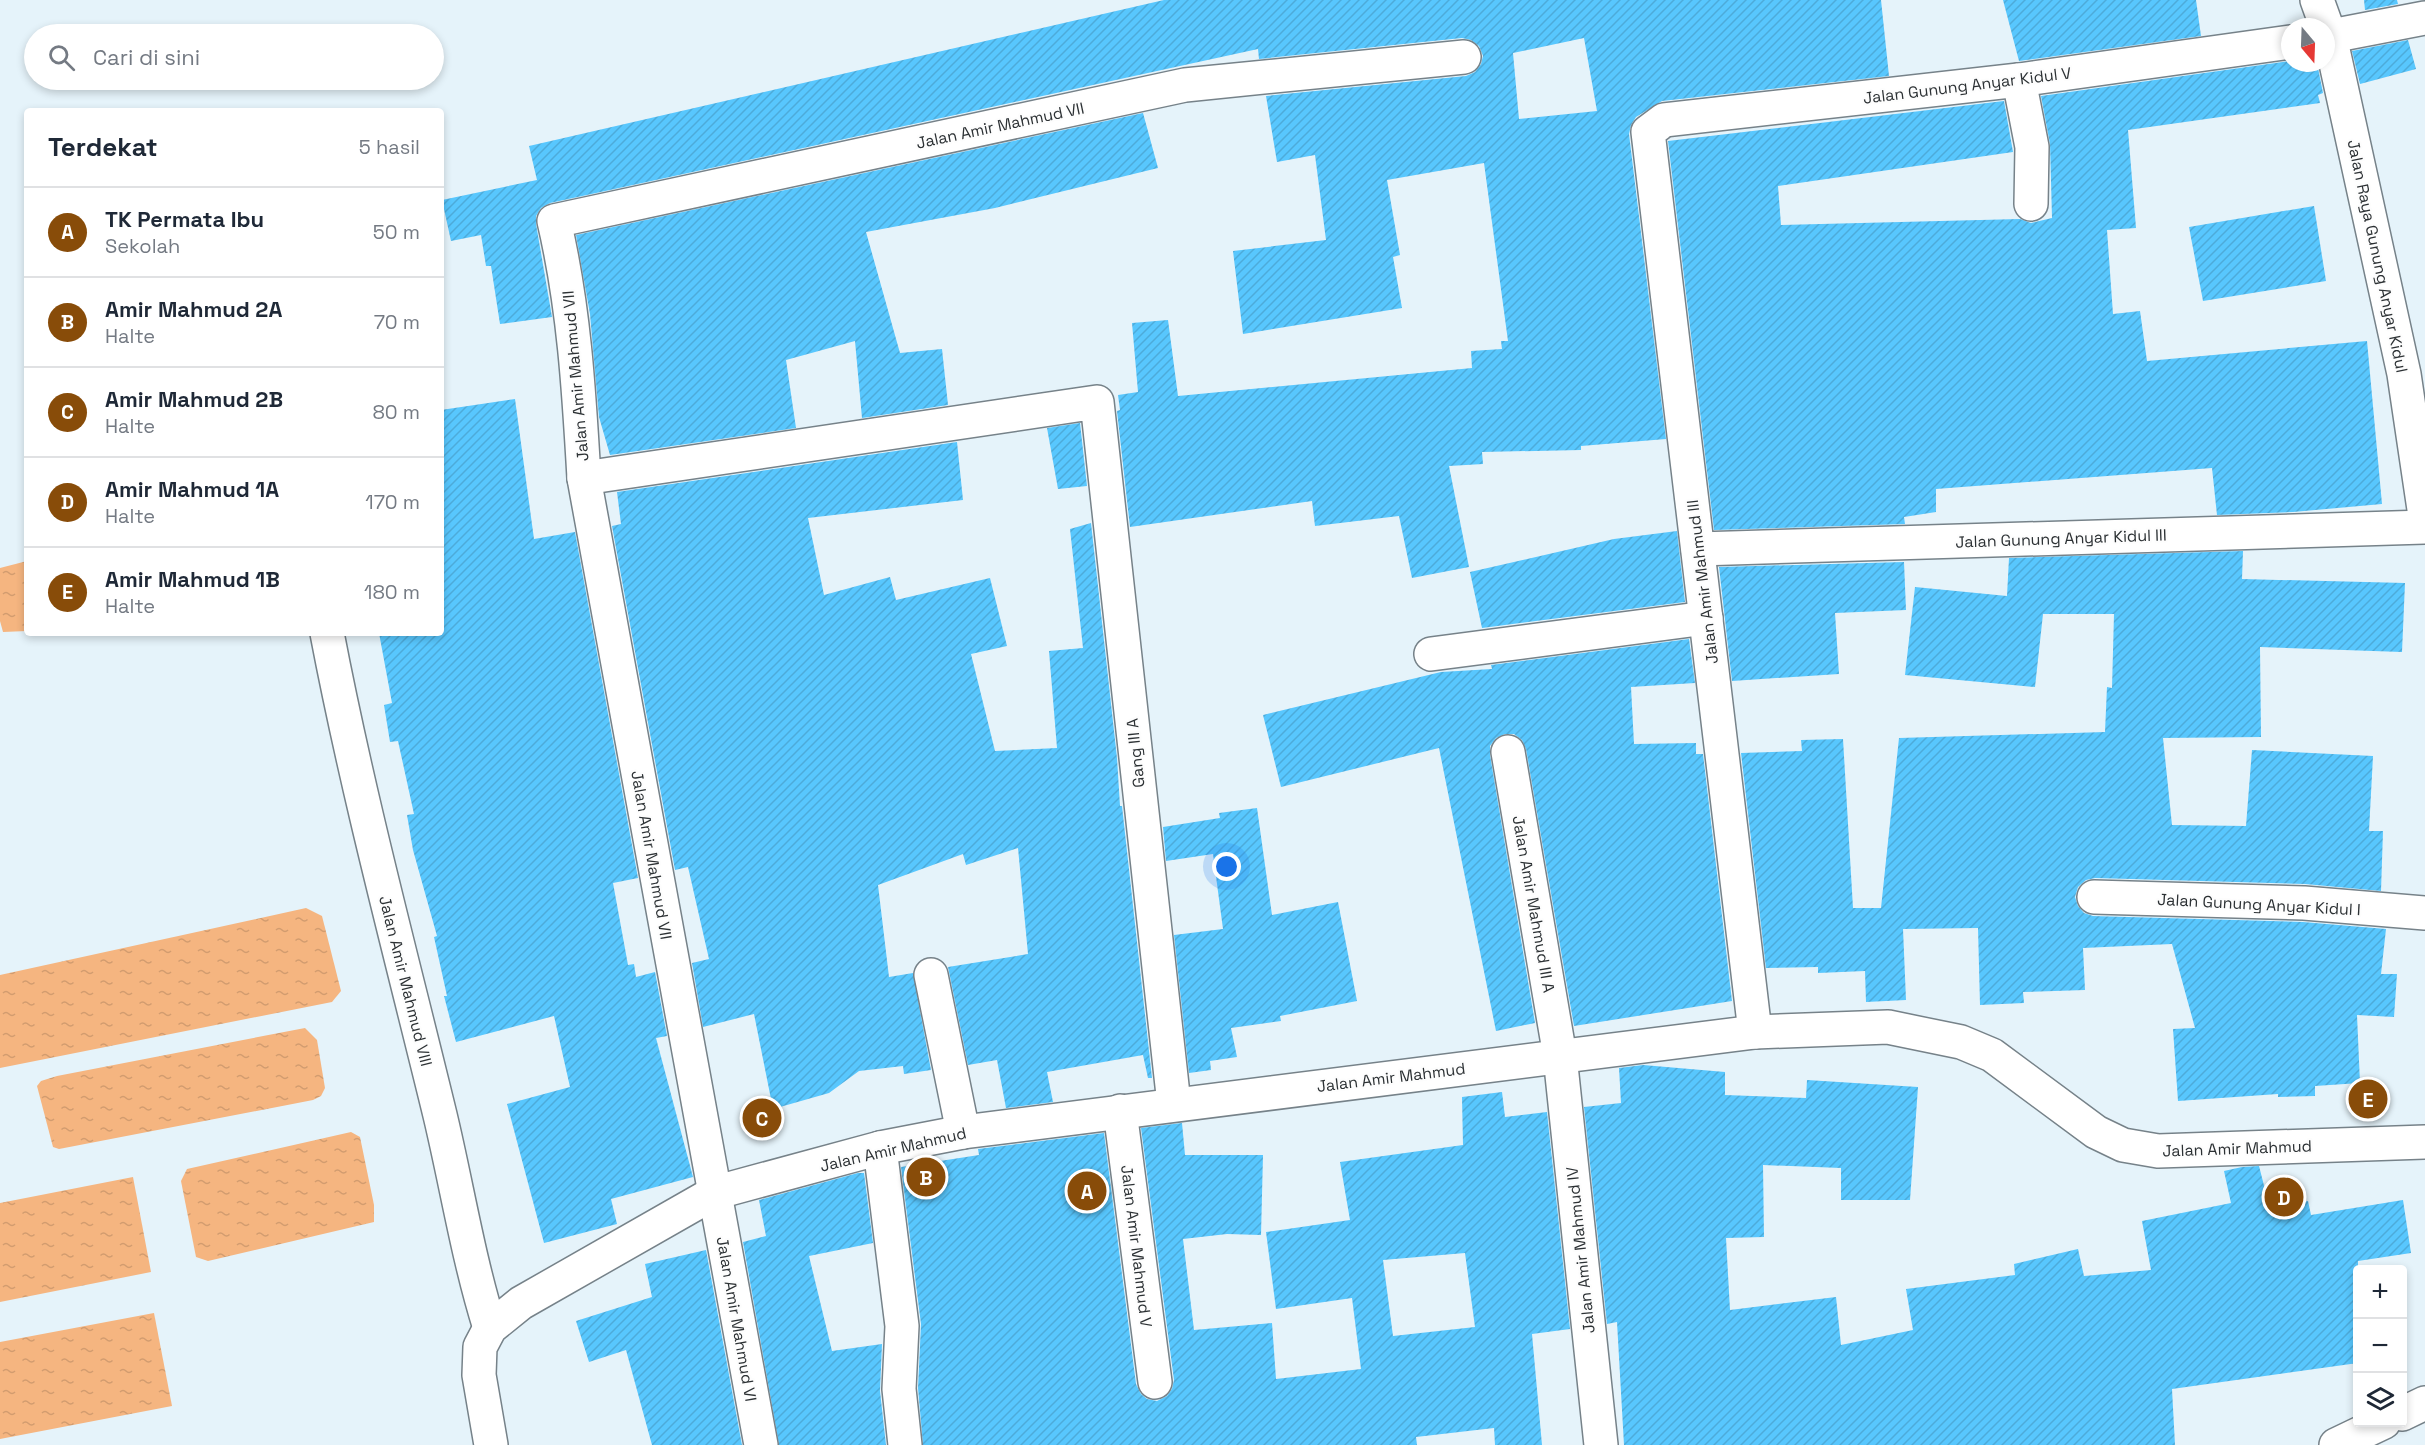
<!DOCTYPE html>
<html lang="id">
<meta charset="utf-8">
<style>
:root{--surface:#fff;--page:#f2f2f3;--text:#1f2937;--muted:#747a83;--line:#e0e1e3;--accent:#884c09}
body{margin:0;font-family:"Space Grotesk",sans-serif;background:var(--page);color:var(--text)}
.controls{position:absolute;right:18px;bottom:18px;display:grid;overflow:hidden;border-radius:6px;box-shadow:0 3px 9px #0003}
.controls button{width:54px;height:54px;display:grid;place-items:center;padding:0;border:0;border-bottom:2px solid var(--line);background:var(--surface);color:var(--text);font:30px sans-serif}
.compass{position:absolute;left:2281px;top:18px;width:54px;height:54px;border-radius:50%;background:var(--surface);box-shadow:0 3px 9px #0003;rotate:161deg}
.you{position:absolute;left:1227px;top:867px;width:21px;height:21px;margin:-15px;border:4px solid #fff;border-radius:50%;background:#1a73e8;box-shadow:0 0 0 9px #1a73e833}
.badge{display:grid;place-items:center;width:39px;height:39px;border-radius:50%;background:var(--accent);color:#fff;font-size:20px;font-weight:700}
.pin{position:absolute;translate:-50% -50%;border:3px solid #fff;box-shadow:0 2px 6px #0006}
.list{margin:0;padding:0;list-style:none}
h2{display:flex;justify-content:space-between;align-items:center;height:78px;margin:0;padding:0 24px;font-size:26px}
h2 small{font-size:20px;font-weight:400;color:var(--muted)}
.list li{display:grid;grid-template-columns:39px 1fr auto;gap:18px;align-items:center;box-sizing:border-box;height:90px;padding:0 24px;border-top:2px solid var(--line)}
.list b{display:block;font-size:22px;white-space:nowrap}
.list p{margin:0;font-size:20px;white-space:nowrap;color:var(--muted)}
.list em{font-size:20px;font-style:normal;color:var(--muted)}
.icon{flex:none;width:33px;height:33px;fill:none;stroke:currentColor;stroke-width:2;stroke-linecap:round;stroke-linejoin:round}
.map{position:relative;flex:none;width:2425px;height:1445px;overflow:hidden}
.search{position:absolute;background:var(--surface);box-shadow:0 3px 9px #0003;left:24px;top:24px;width:420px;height:66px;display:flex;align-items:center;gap:15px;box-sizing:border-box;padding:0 21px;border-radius:33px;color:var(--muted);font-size:22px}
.panel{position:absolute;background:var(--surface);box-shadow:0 3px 9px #0003;left:24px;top:108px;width:420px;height:528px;border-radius:6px}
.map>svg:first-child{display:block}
.water{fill:url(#water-ripples)}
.building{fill:url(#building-hatch);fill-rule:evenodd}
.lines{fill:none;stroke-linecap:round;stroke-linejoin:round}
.minor-casing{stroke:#768289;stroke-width:36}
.minor{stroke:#fff;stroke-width:33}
.labels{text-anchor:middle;stroke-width:4.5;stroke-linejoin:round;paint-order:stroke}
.street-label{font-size:16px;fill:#2c3134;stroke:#fdfdfd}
</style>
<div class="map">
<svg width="2425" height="1445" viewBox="0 0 2425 1445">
<defs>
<pattern id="water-ripples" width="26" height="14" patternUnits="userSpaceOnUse" patternTransform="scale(1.5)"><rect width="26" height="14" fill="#f5b580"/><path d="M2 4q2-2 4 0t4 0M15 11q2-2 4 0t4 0" fill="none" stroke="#d29c6f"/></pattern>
<pattern id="building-hatch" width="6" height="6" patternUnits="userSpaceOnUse" patternTransform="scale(1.5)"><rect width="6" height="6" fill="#58c7fe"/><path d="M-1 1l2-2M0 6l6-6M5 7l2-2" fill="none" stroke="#4dabda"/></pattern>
</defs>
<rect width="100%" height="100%" fill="#e5f3fa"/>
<!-- water -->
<g class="water">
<path d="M27,561V631L3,632L0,621V568Z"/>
<path d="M306,908L322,916L341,991L332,1002L0,1068V975Z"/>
<path d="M305,1028L317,1040L325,1088L321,1096L313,1100L59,1149L53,1147L37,1086L41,1081L57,1076Z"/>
<path d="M351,1132L360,1137L374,1205V1222L208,1261L196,1257L181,1181L187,1169Z"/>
<path d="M133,1177L151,1272L0,1302V1203Z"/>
<path d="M154,1313L172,1406L0,1439V1342Z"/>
</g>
<!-- building -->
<g class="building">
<path d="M1164,0H1881L1889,76L1662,101L1636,117L1631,125L1629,134L1666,439L1581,446V450L1482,452L1483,464L1449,466L1469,567L1412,578L1399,516L1315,526L1312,501L1130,527L1117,411L1120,410L1118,395L1138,392L1132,323L1168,320L1178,396L1472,368L1471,351L1502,349L1501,341H1508L1484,163L1387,180L1400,255L1393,257L1402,308L1243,334L1233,251L1326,240L1315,155L1277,162L1266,96L1466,76L1475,72L1481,64L1483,56L1479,46L1471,40L1462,38L1259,59L1258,49L550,203L541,208L536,216V224L552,317L500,324L491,266H486L481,235L451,241L442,200L537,180L529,146ZM1584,38L1597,111L1519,119L1513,53Z"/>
<path d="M2003,0H2196L2201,36L2019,61Z"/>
<path d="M2364,0H2397L2398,4L2365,10Z"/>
<path d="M2408,40L2416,69L2360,84L2352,51Z"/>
<path d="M2290,61L2317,63L2323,93L2318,95L2320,103L2128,130L2136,228L2107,230L2113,314L2140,311L2147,361L2367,341L2382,504L2293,512L2217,515L2212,468L1936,489V512L1904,517L1905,524L1714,530L1668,141L2004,101L2013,152L1778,186L1781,225L2020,219L2031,223L2052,218L2050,144L2041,96Z"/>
<path d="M1143,113L1158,168L995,208L866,232L900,353L942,349L948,405L862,418L855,341L786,360L796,428L610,455L599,417L590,314L576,235Z"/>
<path d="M2314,206L2326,281L2203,301L2189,227Z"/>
<path d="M515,399L534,539L575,532L638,878L613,883L628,965L634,964L636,977L655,972L667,1036L656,1038L693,1177L611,1199L617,1224L544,1243L507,1104L570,1087L554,1016L456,1042L444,996H447L434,937L437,936L413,850L407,815L414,814L398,741L390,742L384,705L392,703L379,633H441V410Z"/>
<path d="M1080,423L1087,486L1058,489L1047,428Z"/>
<path d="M957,442L963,500L808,518L824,595L890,577L896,600L990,578L1007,646L971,654L995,751L1057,748L1049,651L1083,648L1070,529L1091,523L1117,758L1120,806H1122L1152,1078H1148L1143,1055L1047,1072L1053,1102L1006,1108L997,1060L968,1065L948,967L1028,954L1018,848L966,865L963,854L878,885L889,977L913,973L931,1070L904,1074L903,1066L859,1071L829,1093L773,1109L754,1014L703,1027L692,963L709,959L688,867L675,870L612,526L621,524L617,492Z"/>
<path d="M1677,531L1685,602L1482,628L1470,572L1614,539Z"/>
<path d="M2243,551L2242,579L2405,583L2402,652L2260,647L2261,737L2163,738L2172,825L2246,826L2252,750L2373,756L2369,831H2383L2381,891L2305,884L2095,878L2086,880L2078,887L2075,897L2078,906L2084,913L2093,916L2303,922L2386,929L2381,974H2397L2394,1017L2357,1015L2360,1083L2315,1086V1096L2278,1097V1094L2178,1101L2173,1029L2195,1028L2172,944L2083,948L2085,990L2023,992L2024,1003L1980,1005L1978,928L1903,929L1906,1000L1866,1002L1865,971L1818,973V967L1766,968L1741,753L1802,751L1801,740L1843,739L1853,908H1881L1899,738L2105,732L2107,687L2112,688L2114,614H2043L2035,687L1905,675L1915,587L2007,596L2009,558Z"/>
<path d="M1904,562L1906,610L1835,613L1839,674L1732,681L1719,567Z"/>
<path d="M1689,639L1695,683L1631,687L1634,744L1696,743V754H1703L1732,1001L1574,1026L1526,749L1522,740L1514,734H1505L1496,738L1490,746V755L1535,1023L1496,1031L1439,748L1281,787L1263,715L1441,672L1492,669L1491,665Z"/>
<path d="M1257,808L1272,915L1338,902L1357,1001L1280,1016L1281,1021L1231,1028L1237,1057L1210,1061L1211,1070L1189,1073L1174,935L1223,929L1213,854L1166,861L1163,827L1220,818L1219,813Z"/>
<path d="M1643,1065L1725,1072V1095L1806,1098L1807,1080L1918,1087L1910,1200H1841V1168L1763,1165L1764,1237L1726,1238L1730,1310L1836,1297L1841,1345L1913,1330L1906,1289L2015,1275L2014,1264L2078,1249L2084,1276L2151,1270L2142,1221L2231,1203L2224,1171L2242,1167L2259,1166L2270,1209L2308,1201L2311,1215L2403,1200L2411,1253L2358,1261V1363L2172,1389L2175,1445H1624L1617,1322L1607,1324L1584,1107L1621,1103L1619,1068Z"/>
<path d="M1502,1092L1505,1117L1547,1112L1570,1329L1532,1334L1542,1445H1495L1494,1428L1416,1437L1417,1445H923L918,1388L921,1324L901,1167L979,1155L978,1149L1104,1133L1136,1384L1141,1394L1147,1399L1157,1401L1167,1396L1172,1389L1174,1380L1141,1128L1182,1123L1185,1155H1263L1261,1235L1227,1234L1183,1239L1194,1330L1272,1323L1276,1379L1361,1369L1352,1298L1276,1309L1266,1232L1350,1220L1340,1162L1463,1145L1462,1097ZM1465,1253L1475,1327L1393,1336L1383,1260Z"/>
<path d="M858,1173H864L873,1243L809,1256L832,1351L882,1344L880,1391L886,1445H779L743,1242L766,1236L759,1200Z"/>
<path d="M706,1250L742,1445H652L626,1350L589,1362L576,1321L652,1297L645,1264Z"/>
</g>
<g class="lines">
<defs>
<g id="minor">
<path d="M2317,0L2330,36L2404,374L2425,516"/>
<path d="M2326,37L2425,18"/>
<path d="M2019,80L2032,147L2031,204"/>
<path d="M584,478L1097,402L1174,1104"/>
<path d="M1698,549L2425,527"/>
<path d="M327,633C358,795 401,955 440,1115C457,1186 468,1258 490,1328"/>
<path d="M1431,654L1706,618"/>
<path d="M1508,752L1560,1056L1601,1445"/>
<path d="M2094,897L2304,903L2425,913"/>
<path d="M931,975L963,1132"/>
<path d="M1755,1032L1648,132L1664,120L2019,80L2290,42"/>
<path d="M1120,1111L1155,1382"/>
<path d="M880,1148L902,1326L899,1389L905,1445"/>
<path d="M2402,1414L2425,1403"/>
<path d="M491,1445L479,1375L480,1347L490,1328L521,1303L714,1193L880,1148L963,1132L1755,1032L1888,1027L1961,1042L1992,1055L2096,1132L2123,1145L2158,1151L2425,1142"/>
<path d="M761,1445L584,478C579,391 574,306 554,221L1185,85L1464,57"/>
<path d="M2336,1445L2384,1422"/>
</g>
</defs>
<!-- minor casing -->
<use href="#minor" class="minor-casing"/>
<!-- minor -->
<use href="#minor" class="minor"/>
</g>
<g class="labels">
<!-- street labels -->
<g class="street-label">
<text transform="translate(1967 85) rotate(-7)" y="6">Jalan Gunung Anyar Kidul V</text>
<text transform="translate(1000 125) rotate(-12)" y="6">Jalan Amir Mahmud VII</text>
<text transform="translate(2378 256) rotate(78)" y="6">Jalan Raya Gunung Anyar Kidul</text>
<text transform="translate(575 376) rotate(-95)" y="6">Jalan Amir Mahmud VII</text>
<text transform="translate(2061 538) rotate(-2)" y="6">Jalan Gunung Anyar Kidul III</text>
<text transform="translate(1702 582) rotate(-97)" y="6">Jalan Amir Mahmud III</text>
<text transform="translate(1135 753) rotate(-96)" y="6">Gang III A</text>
<text transform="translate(652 855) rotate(80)" y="6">Jalan Amir Mahmud VII</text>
<text transform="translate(1534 904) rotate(80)" y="6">Jalan Amir Mahmud III A</text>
<text transform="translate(2259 904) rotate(3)" y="6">Jalan Gunung Anyar Kidul I</text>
<text transform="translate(406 981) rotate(76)" y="6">Jalan Amir Mahmud VIII</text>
<text transform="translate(1391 1077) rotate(-7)" y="6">Jalan Amir Mahmud</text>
<text transform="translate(2237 1148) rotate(-2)" y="6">Jalan Amir Mahmud</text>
<text transform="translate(893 1149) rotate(-13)" y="6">Jalan Amir Mahmud</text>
<text transform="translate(1137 1246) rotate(83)" y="6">Jalan Amir Mahmud V</text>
<text transform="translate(1580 1250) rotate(-96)" y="6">Jalan Amir Mahmud IV</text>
<text transform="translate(737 1319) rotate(80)" y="6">Jalan Amir Mahmud VI</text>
</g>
</g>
</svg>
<div class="controls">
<button>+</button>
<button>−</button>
<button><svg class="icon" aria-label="layers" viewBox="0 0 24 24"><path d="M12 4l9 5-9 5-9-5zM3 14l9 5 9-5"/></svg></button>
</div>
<svg class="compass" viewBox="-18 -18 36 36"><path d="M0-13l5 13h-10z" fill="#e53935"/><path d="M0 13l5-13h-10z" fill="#747a83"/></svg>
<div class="you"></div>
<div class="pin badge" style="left:1087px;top:1191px">A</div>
<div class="pin badge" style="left:926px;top:1177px">B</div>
<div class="pin badge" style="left:762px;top:1118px">C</div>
<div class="pin badge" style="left:2284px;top:1197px">D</div>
<div class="pin badge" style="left:2368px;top:1099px">E</div>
<div class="search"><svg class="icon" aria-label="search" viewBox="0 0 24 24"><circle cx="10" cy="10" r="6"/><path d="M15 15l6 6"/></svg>Cari di sini</div>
<section class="panel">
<h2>Terdekat<small>5 hasil</small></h2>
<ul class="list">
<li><span class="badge">A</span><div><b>TK Permata Ibu</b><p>Sekolah</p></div><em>50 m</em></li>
<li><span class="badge">B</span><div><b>Amir Mahmud 2A</b><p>Halte</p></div><em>70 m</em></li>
<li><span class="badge">C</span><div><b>Amir Mahmud 2B</b><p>Halte</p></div><em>80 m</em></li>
<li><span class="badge">D</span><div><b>Amir Mahmud 1A</b><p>Halte</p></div><em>170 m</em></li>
<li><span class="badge">E</span><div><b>Amir Mahmud 1B</b><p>Halte</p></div><em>180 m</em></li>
</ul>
</section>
</div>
